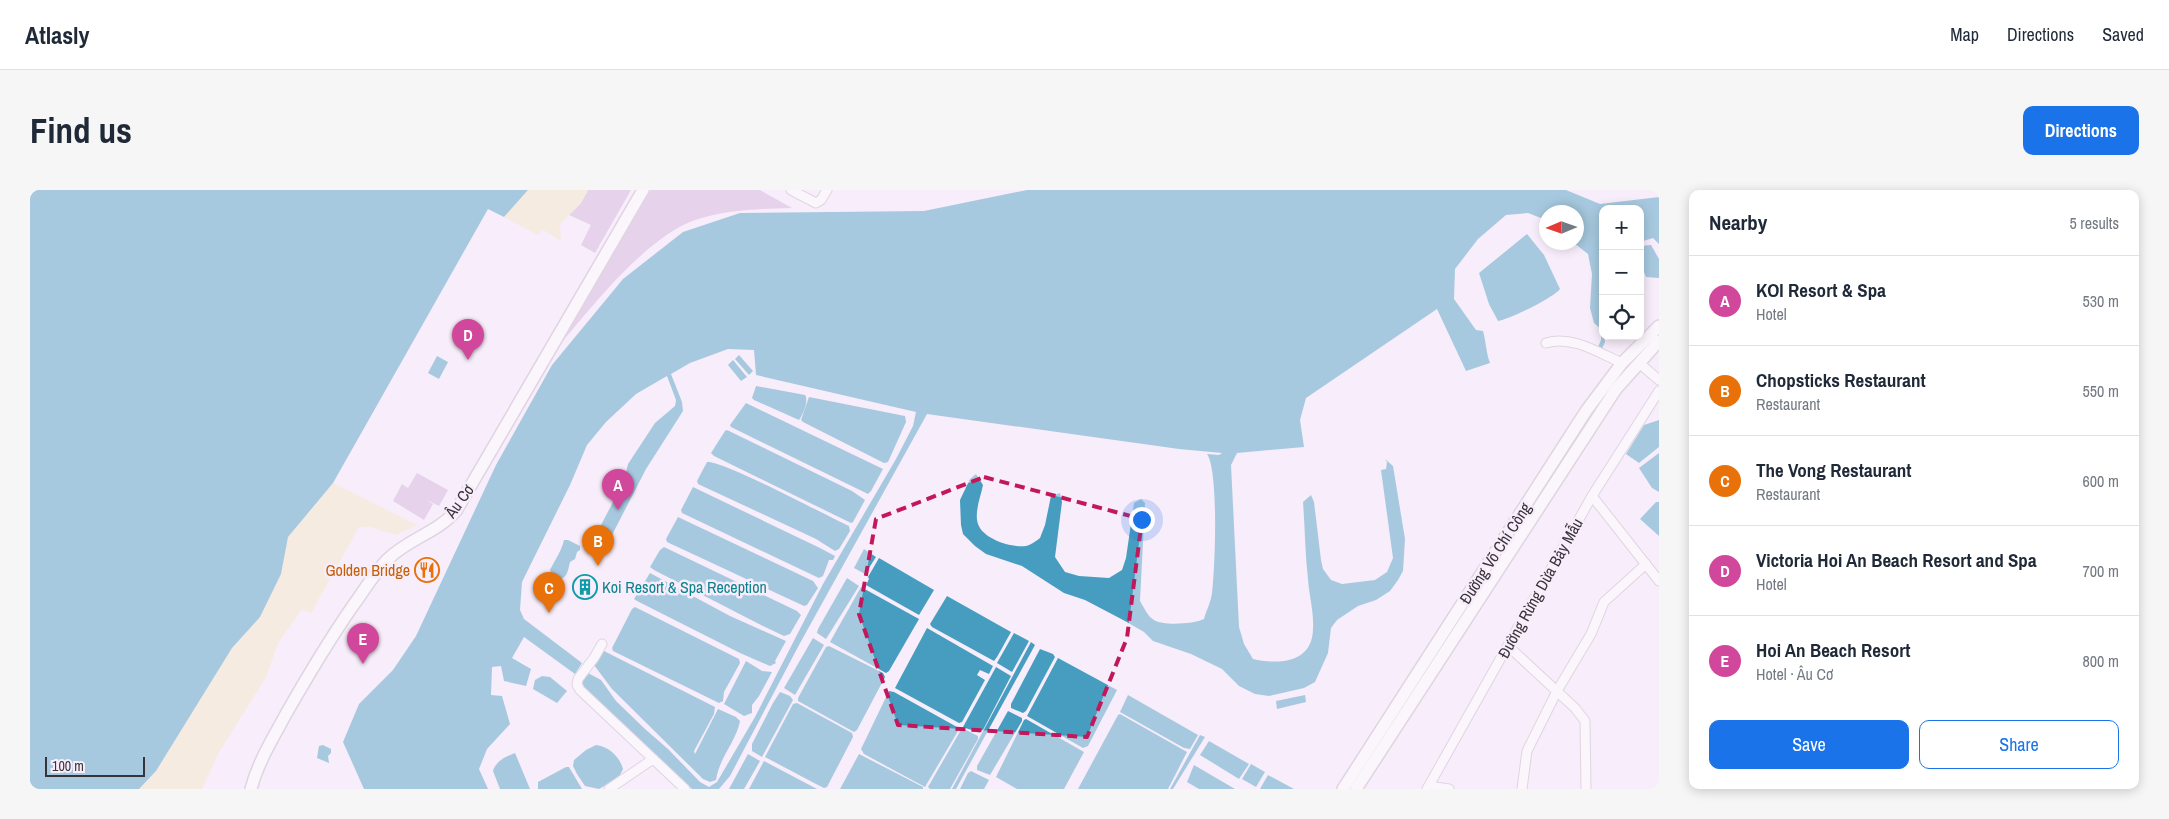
<!DOCTYPE html>
<meta charset="utf-8">
<style>
:root{--surface:#fff;--page:#f6f6f7;--text:#1f2937;--muted:#747a83;--line:#e0e1e3;--accent:#1a73e8}
body{margin:0;font-family:"Archivo Narrow",sans-serif;background:var(--page);color:var(--text)}
.controls{position:absolute;right:15px;top:15px;display:grid;overflow:hidden;border-radius:10px;box-shadow:0 2px 12px #0003}
.controls button{width:45px;height:45px;display:grid;place-items:center;padding:0;border:0;border-bottom:1px solid var(--line);background:var(--surface);color:var(--text);font:25px sans-serif}
.compass{position:absolute;left:1509px;top:15px;width:45px;height:45px;border-radius:50%;background:var(--surface);box-shadow:0 2px 12px #0003;rotate:268deg}
.scale{position:absolute;left:15px;bottom:12px;width:100px;box-sizing:border-box;padding-left:5px;border:2px solid #373338;border-top:0;font-size:14px;line-height:18px;white-space:nowrap;color:#373338;-webkit-text-stroke:4px #f8edfa;paint-order:stroke}
.you{position:absolute;left:1111px;top:329px;width:18px;height:18px;margin:-12px;border:4px solid #fff;border-radius:50%;background:#1a73e8;box-shadow:0 0 0 8px #1a73e833}
.badge{display:grid;place-items:center;width:32px;height:32px;border-radius:50%;background:var(--accent);color:#fff;font-size:16px;font-weight:700}
.pin{position:absolute;translate:-50% -41px;filter:drop-shadow(0 1px 2px #0008)}
.pin::after{content:'';position:absolute;top:26px;width:18px;height:15px;background:inherit;clip-path:polygon(0 0,100% 0,50% 100%)}
.list{margin:0;padding:0;list-style:none}
h2{display:flex;justify-content:space-between;align-items:center;height:65px;margin:0;padding:0 20px;font-size:21px}
h2 small{font-size:16px;font-weight:400;color:var(--muted)}
.list li{display:grid;grid-template-columns:32px 1fr auto;gap:15px;align-items:center;box-sizing:border-box;height:90px;padding:0 20px;border-top:1px solid var(--line)}
.list b{display:block;font-size:19px;white-space:nowrap}
.list p{margin:0;font-size:16px;white-space:nowrap;color:var(--muted)}
.list em{font-size:16px;font-style:normal;color:var(--muted)}
.actions{display:flex;gap:10px;padding:15px 20px}
.actions a{flex:1;padding:11px 0;border:1px solid var(--accent);border-radius:10px;text-align:center;font-size:18px;color:var(--accent)}
.actions .main{background:var(--accent);color:#fff}
.icon{flex:none;width:28px;height:28px;fill:none;stroke:currentColor;stroke-width:2;stroke-linecap:round;stroke-linejoin:round}
.map{position:relative;flex:none;width:1629px;height:599px;overflow:hidden;border-radius:10px}
header{display:flex;align-items:center;gap:30px;box-sizing:border-box;height:70px;padding:0 25px;background:var(--surface);border-bottom:1px solid var(--line)}
header strong{font-size:24px}
nav{display:flex;gap:28px;margin-inline-start:auto;font-size:18px}
.intro{display:flex;align-items:center;justify-content:space-between;box-sizing:border-box;height:120px;padding:0 30px}
h1{margin:0;font-size:35px}
.button{padding:12px 22px;border-radius:10px;background:var(--accent);color:#fff;font-size:18px;font-weight:700}
main{display:flex;gap:30px;padding:0 30px}
aside{flex:1;background:var(--surface);border-radius:10px;box-shadow:0 2px 12px #0003}
.map>svg:first-child{display:block}
.green{fill:#d1b2d8}
.sand{fill:#f1e8c2}
.water{fill:#469dbf}
.lines{fill:none;stroke-linecap:round;stroke-linejoin:round}
.minor-casing{stroke:#c2b8c5;stroke-width:11}
.major-casing{stroke:#c2b8c5;stroke-width:14}
.minor{stroke:#fff;stroke-width:9}
.major{stroke:#fff;stroke-width:11}
.marked{fill:none;stroke:#c2185b;stroke-width:4;stroke-dasharray:10 6;stroke-linejoin:round}
.labels{text-anchor:middle;stroke-width:5;stroke-linejoin:round;paint-order:stroke}
.street-label{font-size:16px;fill:#373338;stroke:#f8edfa}
.food-label{font-size:16px;fill:#c56008;stroke:#f8edfa;text-anchor:end}
.culture-label{font-size:16px;fill:#0d838f;stroke:#f8edfa;text-anchor:start}
</style>
<header>
<strong>Atlasly</strong>
<nav><a>Map</a><a>Directions</a><a>Saved</a></nav>
</header>
<div class="intro"><h1>Find us</h1><a class="button">Directions</a></div>
<main>
<div class="map">
<svg width="1629" height="599" viewBox="0 0 1629 599">
<rect width="100%" height="100%" fill="#f8edfa"/>
<!-- green -->
<g class="green">
<path d="M558,0H601L565,63L551,55L561,35L539,25L551,13Z"/>
<path d="M621,0H730L762,18C729,19 697,19 665,30C612,49 556,125 519,167Z"/>
<path d="M387,283L418,300L409,316L395,309L403,314L394,330L363,311L372,294L378,298Z"/>
</g>
<!-- sand -->
<g class="sand">
<path d="M498,0H558L551,13L530,34L531,51L512,39L508,45L474,27Z"/>
<path d="M303,293L387,335L366,345L340,337H329L281,423L272,419L248,453L236,487L188,564L172,599H109L126,581L202,458L230,427L251,384L258,347Z"/>
</g>
<!-- water -->
<g class="water">
<path d="M0,0H498L474,27L458,19L303,293L258,347L251,384L230,427L202,458L126,581L109,599H0Z"/>
<path d="M997,0H1536L1570,14L1629,7V54L1623,48L1610,52V19H1573V93L1569,115L1575,152L1572,159L1568,157L1571,150V139L1564,133L1560,118L1562,84L1558,64L1544,53L1546,52V22H1516V30L1498,23L1476,25L1448,49L1425,79L1424,109L1446,140L1453,141C1456,152 1456,162 1460,173L1436,181L1407,119L1276,208L1270,230L1274,257L1207,263L1201,275L1209,437L1214,454L1223,469C1249,475 1283,473 1283,438C1284,422 1279,405 1278,389C1275,363 1275,338 1273,312L1281,305L1284,312L1291,370L1293,379L1301,390L1312,394L1345,390L1357,382L1363,368L1351,280L1356,279L1357,272L1355,269L1363,276L1375,349L1373,381L1368,390L1360,401L1346,410L1328,416L1307,430L1301,438L1298,463L1285,492L1274,498L1239,506L1225,504L1209,496L1192,479L1161,464L1123,451L1114,442L1095,431L1055,410L1034,403L992,376L956,364L945,356L933,344L931,335L930,310L940,289L946,284L953,295C951,306 944,322 948,334C953,349 981,358 996,356C1001,355 1006,351 1010,348L1015,335L1021,306L1030,303L1032,312L1025,367L1035,382L1049,386L1079,388L1092,380L1096,368L1104,313L1111,309L1115,313L1110,411C1114,417 1117,426 1124,430C1133,436 1164,434 1174,429C1176,421 1181,412 1182,403C1185,380 1189,281 1177,264L1189,265L1192,263L1149,259L897,224L769,455L700,586L689,599H662L554,498L552,490L558,483L571,490L586,511L615,539L638,559L670,592L679,597L687,592L725,527L793,394L866,269L883,236L886,222L726,185L724,160L698,159L660,173L641,184L652,212L653,221L616,279L582,345H578L570,339V337L594,291L598,274L625,233L645,216L646,210L637,186L606,204L576,232L557,255L540,295L492,392L490,420L494,429L552,473L545,484L494,447L482,468L501,479L496,496L474,491L471,476L462,477L461,505L472,506L480,534L457,559L449,579L458,599H334L313,552L329,514L363,480L386,446L466,275L522,175L593,89L653,42L710,23L894,21Z"/>
<path d="M1497,44L1514,65L1530,99C1523,108 1480,129 1468,131L1459,114L1449,83Z"/>
<path d="M1621,55L1629,69V88L1616,87L1610,72V56Z"/>
<path d="M709,165L723,181L719,185L705,169Z"/>
<path d="M407,166L418,172L409,189L398,183Z"/>
<path d="M703,170L717,187L711,191L698,175Z"/>
<path d="M726,196L775,205C779,211 773,224 769,230L724,210L722,208Z"/>
<path d="M779,207L875,226L876,232L858,272L854,273L773,232L771,230Z"/>
<path d="M716,213L853,279L841,301L838,304L701,237L700,235Z"/>
<path d="M1629,230V257L1609,273L1596,264L1614,235Z"/>
<path d="M697,240L822,301L835,310L823,332L821,333L684,266L681,263L695,241Z"/>
<path d="M1629,263V302L1622,298L1609,278Z"/>
<path d="M677,272C693,270 797,326 819,336L820,341L809,359L805,361L786,349L668,294L667,291Z"/>
<path d="M663,297L790,358L805,366L803,370H799L793,386L789,388L652,323L651,320Z"/>
<path d="M1626,312H1629V346L1610,329Z"/>
<path d="M648,327L783,391L788,398L777,415L774,416L637,352L636,349Z"/>
<path d="M534,350H538L550,356V360L547,362L545,369L540,372C539,376 538,382 536,385C530,393 522,387 520,380C525,370 532,360 534,350Z"/>
<path d="M634,357L767,421L771,425L760,444L754,446L729,434L624,380L620,377L630,360Z"/>
<path d="M834,359L846,367L835,384L824,378Z"/>
<path d="M849,368L904,400L889,425L836,395L839,389L838,387Z"/>
<path d="M620,383L700,426L756,451L745,471L746,473L740,476L710,463L607,411L604,409Z"/>
<path d="M817,388L829,396L796,449L787,443L788,439Z"/>
<path d="M831,397L889,429L859,481L856,483L800,452Z"/>
<path d="M917,406L981,442L967,467L964,471L902,437L900,434Z"/>
<path d="M605,417L709,469L710,473L694,502L693,511L689,513L583,461L582,458L602,419Z"/>
<path d="M897,438L963,476L959,484L950,480L947,485L955,490L932,532L929,533L865,498Z"/>
<path d="M984,443L999,451L982,482L967,473Z"/>
<path d="M783,448L794,455L765,505L754,498Z"/>
<path d="M1001,452L1005,455L926,599H922Z"/>
<path d="M799,456L853,483L855,487L827,540L824,542L768,511V508L796,457Z"/>
<path d="M1010,459L1023,464L1025,467L996,521L993,523L981,518V514Z"/>
<path d="M572,460L685,517L684,524L664,561L665,564L688,519L706,527L710,531C706,552 689,568 686,590L680,592L673,589L582,499L564,475Z"/>
<path d="M1028,468L1087,500L1058,556L1053,558L997,526Z"/>
<path d="M716,471L732,481L742,482L729,506L722,515V523L714,526L694,514Z"/>
<path d="M966,477L981,486L953,540L949,543L933,537Z"/>
<path d="M512,486L520,487L537,501L527,513L503,499L505,490Z"/>
<path d="M859,501L864,502L927,537L928,541L895,597L834,564L831,559Z"/>
<path d="M750,502L760,506L763,510L732,567L722,561V554L743,513Z"/>
<path d="M1098,505L1168,545L1160,559L1154,558L1090,522Z"/>
<path d="M1275,505L1276,512L1247,519L1246,511Z"/>
<path d="M767,513L822,543L823,547L797,597L794,598L786,594L735,567L763,514Z"/>
<path d="M978,521L992,528V531L960,585L947,580V576Z"/>
<path d="M1090,524L1157,562L1138,599H1048L1088,525Z"/>
<path d="M996,529L1054,562L1034,599H987L966,587L994,530Z"/>
<path d="M932,538L948,546V549L920,599H900L898,597Z"/>
<path d="M1170,545L1175,547L1143,599H1140Z"/>
<path d="M1179,551L1219,574L1209,589L1170,565Z"/>
<path d="M293,555L301,559V563L298,566L299,573L287,568L289,556Z"/>
<path d="M566,555C578,556 590,567 593,579L589,587L569,599L555,596L547,584L543,576L544,570L556,560Z"/>
<path d="M485,563L500,599H470L463,581C466,571 475,567 485,563Z"/>
<path d="M718,564L730,571L714,599H699Z"/>
<path d="M829,564L893,597V599H810Z"/>
<path d="M734,571L787,599H719Z"/>
<path d="M1221,574L1235,582L1226,597L1212,589Z"/>
<path d="M1164,575L1205,599H1169L1157,592Z"/>
<path d="M536,577H539L552,599H508V592Z"/>
<path d="M941,581L959,590L954,599H930L938,583Z"/>
<path d="M1238,585L1264,599H1230Z"/>
</g>
<g class="lines">
<defs>
<g id="minor">
<path d="M761,0L786,13L791,10L797,0"/>
<path d="M1516,153C1542,145 1569,163 1592,173"/>
<path d="M1609,173L1629,190"/>
<path d="M1562,306L1629,391"/>
<path d="M572,454L564,468L548,489L547,495L550,500L655,599"/>
<path d="M1478,456L1545,518L1555,531L1556,599"/>
<path d="M1399,596L1419,599"/>
<path d="M579,599L623,569"/>
<path d="M1397,599L1562,306L1629,201"/>
<path d="M1492,599L1497,561L1527,501L1561,444L1574,412L1616,374"/>
</g>
<g id="major">
<path d="M221,599C228,572 243,548 256,524C277,487 298,452 322,417C334,401 344,383 358,369C378,349 408,342 426,321L613,0"/>
<path d="M1313,599L1556,221L1592,173L1629,136"/>
<path d="M1326,599L1586,199L1629,151"/>
</g>
</defs>
<!-- minor casing -->
<use href="#minor" class="minor-casing"/>
<!-- major casing -->
<use href="#major" class="major-casing"/>
<!-- minor -->
<use href="#minor" class="minor"/>
<!-- major -->
<use href="#major" class="major"/>
</g>
<!-- marked area -->
<path d="M0 0H1629V599H0ZM954,287L1112,329L1097,448L1057,547L868,535L829,424L846,329Z" fill="#f8edfa" fill-opacity=".55" fill-rule="evenodd"/>
<path class="marked" d="M954,287L1112,329L1097,448L1057,547L868,535L829,424L846,329Z"/>
<!-- icons -->
<defs>
<symbol id="restaurant-ring" viewBox="-11 -11 22 22"><circle r="9.5" fill="#f8edfa" stroke="#e8710a" stroke-width="1.5"/><path d="M-5-6h1v4h1v-4h1v4h1v-4h1v5L-1.5 .5V6h-2V.5L-5-1ZM5-6V6H3V1.5H1.5Q1.5-4 5-6Z" fill="#e8710a"/></symbol>
<symbol id="building-ring" viewBox="-11 -11 22 22"><circle r="9.5" fill="#f8edfa" stroke="#0f9aa8" stroke-width="1.5"/><path d="M-4-6H4V6H1V3H-1V6H-4ZM-2.5-4.3h1.7v1.8h-1.7ZM.8-4.3h1.7v1.8H.8ZM-2.5-1h1.7V.8h-1.7ZM.8-1h1.7V.8H.8Z" fill="#0f9aa8"/></symbol>
</defs>
<g fill-rule="evenodd">
<use href="#restaurant-ring" x="383" y="366" width="28" height="28"/>
<use href="#building-ring" x="541" y="383" width="28" height="28"/>
</g>
<g class="labels">
<!-- street labels -->
<g class="street-label">
<text transform="translate(429 311) rotate(-54)" y="6">Âu Cơ</text>
<text transform="translate(1465 363) rotate(-57)" y="6">Đường Võ Chí Công</text>
<text transform="translate(1510 398) rotate(-61)" y="6">Đường Rừng Dừa Bảy Mẫu</text>
</g>
<!-- food labels -->
<g class="food-label">
<text x="380" y="386">Golden Bridge</text>
</g>
<!-- culture labels -->
<g class="culture-label">
<text x="572" y="403">Koi Resort &amp; Spa Reception</text>
</g>
</g>
</svg>
<div class="controls">
<button>+</button>
<button>−</button>
<button><svg class="icon" aria-label="locate" viewBox="0 0 24 24"><circle cx="12" cy="12" r="6"/><path d="M12 2v4M12 18v4M2 12h4M18 12h4"/></svg></button>
</div>
<svg class="compass" viewBox="-18 -18 36 36"><path d="M0-13l5 13h-10z" fill="#e53935"/><path d="M0 13l5-13h-10z" fill="#747a83"/></svg>
<div class="scale">100 m</div>
<div class="you"></div>
<div class="pin badge" style="left:588px;top:320px;background:#d1479c">A</div>
<div class="pin badge" style="left:568px;top:376px;background:#e8710a">B</div>
<div class="pin badge" style="left:519px;top:423px;background:#e8710a">C</div>
<div class="pin badge" style="left:438px;top:170px;background:#d1479c">D</div>
<div class="pin badge" style="left:333px;top:474px;background:#d1479c">E</div>
</div>
<aside>
<h2>Nearby<small>5 results</small></h2>
<ul class="list">
<li><span class="badge" style="background:#d1479c">A</span><div><b>KOI Resort &amp; Spa</b><p>Hotel</p></div><em>530 m</em></li>
<li><span class="badge" style="background:#e8710a">B</span><div><b>Chopsticks Restaurant</b><p>Restaurant</p></div><em>550 m</em></li>
<li><span class="badge" style="background:#e8710a">C</span><div><b>The Vong Restaurant</b><p>Restaurant</p></div><em>600 m</em></li>
<li><span class="badge" style="background:#d1479c">D</span><div><b>Victoria Hoi An Beach Resort and Spa</b><p>Hotel</p></div><em>700 m</em></li>
<li><span class="badge" style="background:#d1479c">E</span><div><b>Hoi An Beach Resort</b><p>Hotel · Âu Cơ</p></div><em>800 m</em></li>
</ul>
<div class="actions"><a class="main">Save</a><a>Share</a></div>
</aside>
</main>
